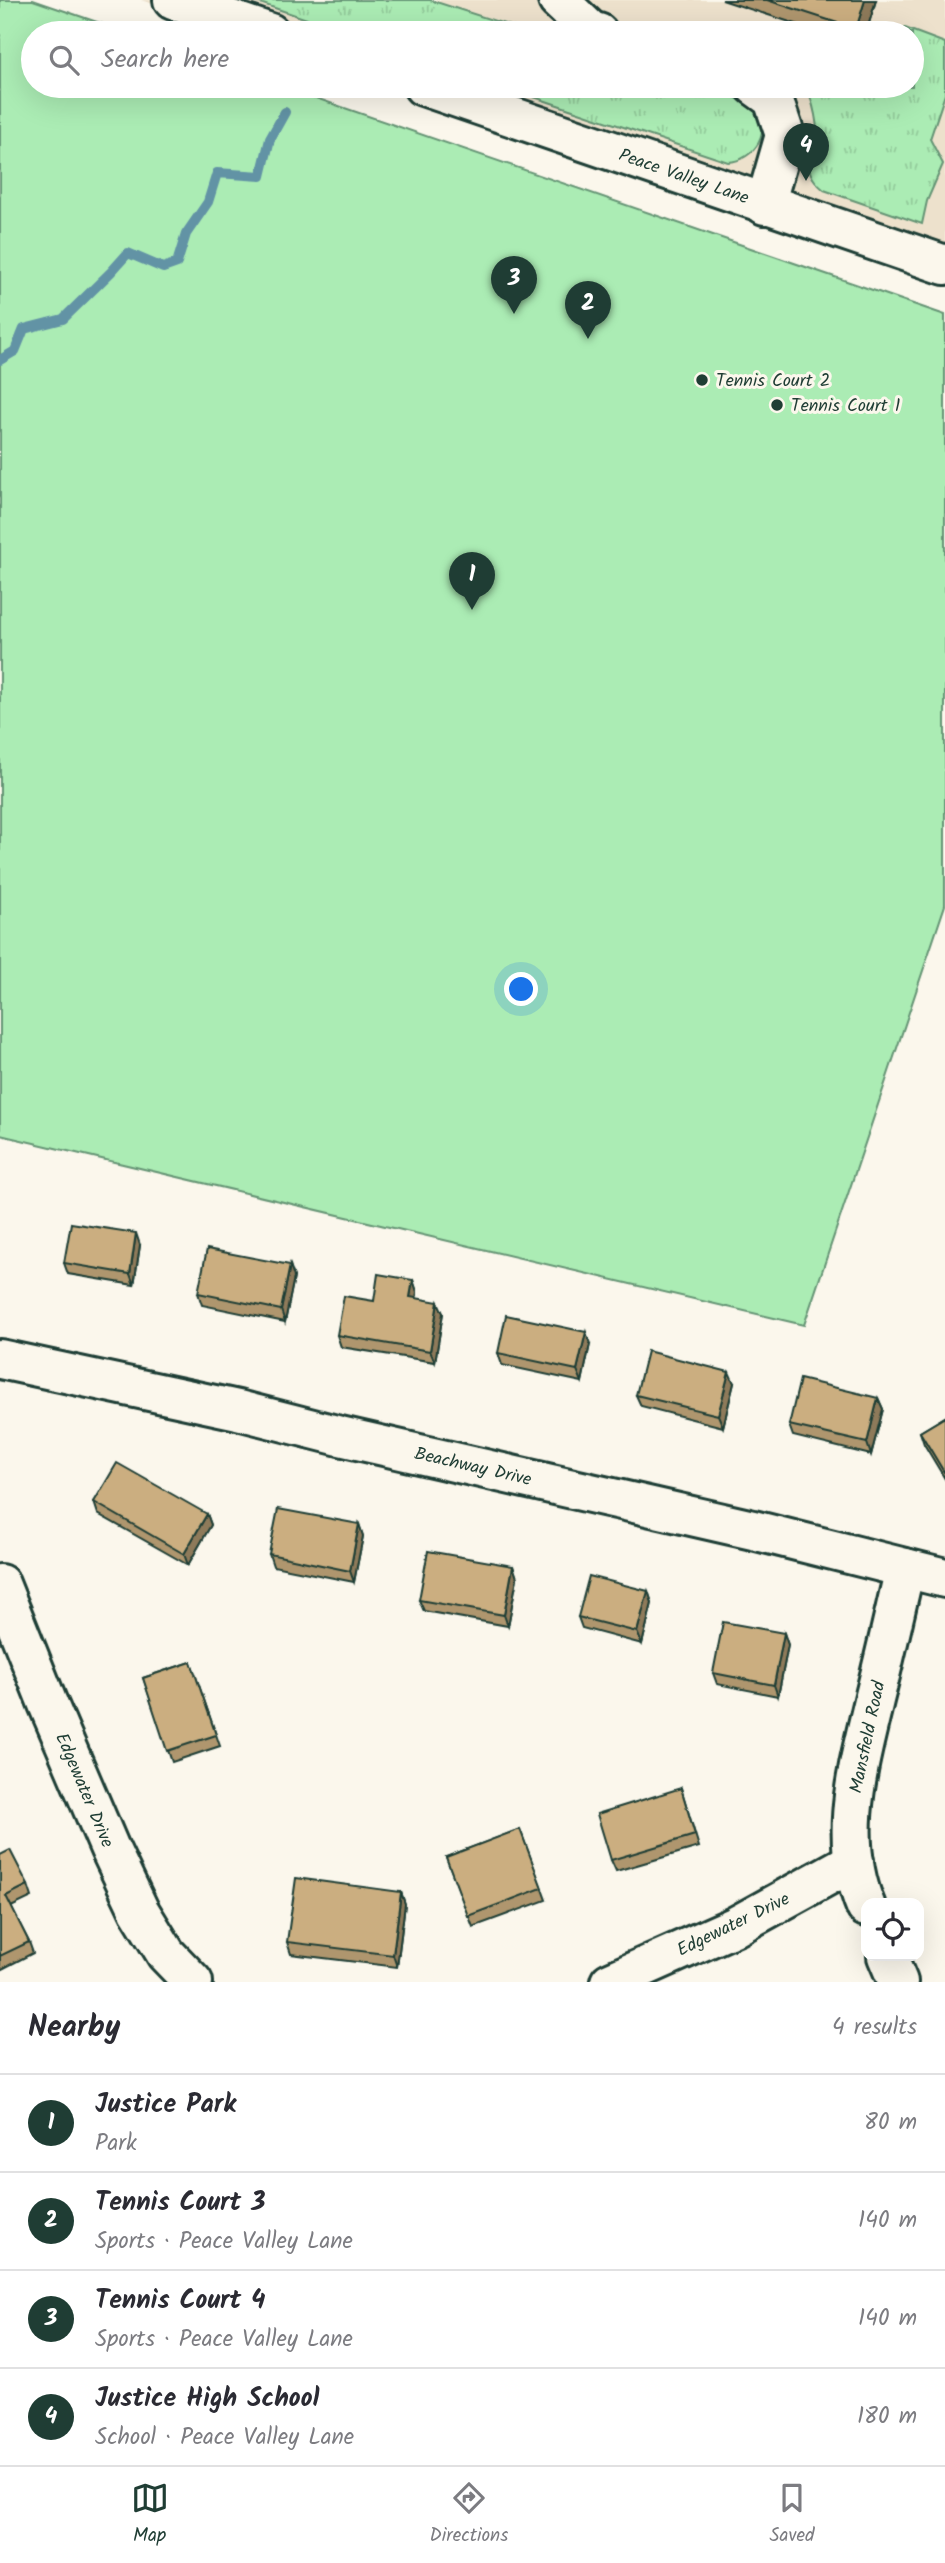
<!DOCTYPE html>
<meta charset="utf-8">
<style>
:root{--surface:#fff;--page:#f2f2f3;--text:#2b2b33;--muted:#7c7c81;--line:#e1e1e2;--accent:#1f3d34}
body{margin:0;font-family:Kalam,sans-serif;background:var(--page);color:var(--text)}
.controls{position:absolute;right:21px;bottom:21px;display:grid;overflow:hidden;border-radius:14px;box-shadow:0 7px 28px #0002}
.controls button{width:63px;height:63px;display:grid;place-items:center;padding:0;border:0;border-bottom:2px solid var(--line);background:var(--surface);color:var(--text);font:35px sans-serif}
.you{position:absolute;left:522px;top:990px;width:24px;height:24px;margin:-18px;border:5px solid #fff;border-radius:50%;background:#1a73e8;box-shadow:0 0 0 10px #1a73e833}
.badge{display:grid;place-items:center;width:46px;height:46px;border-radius:50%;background:var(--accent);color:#fff;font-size:23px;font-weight:700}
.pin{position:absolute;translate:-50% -58px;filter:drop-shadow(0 2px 4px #0008)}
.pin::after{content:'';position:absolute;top:37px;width:24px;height:21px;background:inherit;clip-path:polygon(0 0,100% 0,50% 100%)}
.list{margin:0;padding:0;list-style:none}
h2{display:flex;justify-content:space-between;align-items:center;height:91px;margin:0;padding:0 28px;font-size:30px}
h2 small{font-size:23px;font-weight:400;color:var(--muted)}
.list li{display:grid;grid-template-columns:46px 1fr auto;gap:21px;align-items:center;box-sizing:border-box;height:98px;padding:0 28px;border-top:2px solid var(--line)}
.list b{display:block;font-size:26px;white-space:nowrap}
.list p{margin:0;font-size:23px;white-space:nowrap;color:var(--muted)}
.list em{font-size:23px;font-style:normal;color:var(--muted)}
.icon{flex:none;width:38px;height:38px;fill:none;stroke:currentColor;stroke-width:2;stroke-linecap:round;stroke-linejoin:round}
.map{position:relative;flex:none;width:945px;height:1982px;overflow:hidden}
.search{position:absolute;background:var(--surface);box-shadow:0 7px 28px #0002;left:21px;right:21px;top:21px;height:77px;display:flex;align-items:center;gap:18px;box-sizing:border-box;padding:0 24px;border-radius:38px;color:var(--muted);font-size:26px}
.sheet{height:483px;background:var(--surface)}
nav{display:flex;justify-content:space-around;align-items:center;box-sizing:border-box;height:98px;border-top:2px solid var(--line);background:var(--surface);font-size:19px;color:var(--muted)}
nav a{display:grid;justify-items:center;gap:4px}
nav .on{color:var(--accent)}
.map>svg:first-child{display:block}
.built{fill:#ede1cc}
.grass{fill:url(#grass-tufts);stroke:#659474;stroke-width:2}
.green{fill:#abecb4;stroke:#659474;stroke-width:2}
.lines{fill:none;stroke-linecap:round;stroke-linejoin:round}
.stream{stroke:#6293a5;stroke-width:10}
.minor-casing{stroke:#1f3d34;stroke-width:44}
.minor{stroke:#fbf7ec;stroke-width:38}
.wall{fill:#af966e;stroke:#1f3d34;stroke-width:2}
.shaded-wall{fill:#8e7a5a;stroke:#1f3d34;stroke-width:2}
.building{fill:#cbae80;stroke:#1f3d34;stroke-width:2}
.poi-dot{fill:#1f3d34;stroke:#fbf7ec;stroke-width:2.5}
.labels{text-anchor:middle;stroke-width:6;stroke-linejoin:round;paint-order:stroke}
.street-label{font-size:18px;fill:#1f3d34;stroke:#fbf7ec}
.poi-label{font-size:18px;fill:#1f3d34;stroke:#fbf7ec;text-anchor:start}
</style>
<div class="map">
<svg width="945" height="1982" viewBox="0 0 945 1982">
<defs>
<pattern id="grass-tufts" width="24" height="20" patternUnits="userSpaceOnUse" patternTransform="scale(1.75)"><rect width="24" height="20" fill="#abecb4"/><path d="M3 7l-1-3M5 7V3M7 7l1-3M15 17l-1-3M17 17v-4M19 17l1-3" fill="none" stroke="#93cb9b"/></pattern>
</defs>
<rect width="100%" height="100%" fill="#fbf7ec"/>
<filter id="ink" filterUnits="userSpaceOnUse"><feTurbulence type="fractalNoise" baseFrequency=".0143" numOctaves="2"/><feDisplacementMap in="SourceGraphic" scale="14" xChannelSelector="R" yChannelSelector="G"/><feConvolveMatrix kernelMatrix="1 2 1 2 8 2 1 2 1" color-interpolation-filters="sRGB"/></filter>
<g filter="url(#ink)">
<!-- built -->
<path class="built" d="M141,0H945V277L390,86H912V33H238Z"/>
<!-- grass -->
<g class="grass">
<path d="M251,0H430L533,33H348Z"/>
<path d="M905,28L945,43V94L930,139L943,164L927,201L922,224L824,190C813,181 805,170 811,156C813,153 816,150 816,146C820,130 813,99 805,86H912V33H903Z"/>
<path d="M501,86C547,86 594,86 640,86C659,86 682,82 699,87C716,91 741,96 753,109C775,130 754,161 728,162Z"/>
</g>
<!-- green -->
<path class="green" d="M0,0H33L129,33H33V86H281L945,315V905L804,1325L0,1135Z"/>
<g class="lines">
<!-- stream -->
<path class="stream" d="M0,360L15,351L24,329L63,319L111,272L128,253L163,268L177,263L186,234L208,202L217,173L261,176L270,139L285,112"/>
<defs>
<g id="minor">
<path d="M173,0L270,33"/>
<path d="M558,0L591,31L598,33"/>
<path d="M423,86L945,265"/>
<path d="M755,86L773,99L785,135L765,205"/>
<path d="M0,1359L238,1410L340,1436L753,1530L945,1578"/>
<path d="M0,1584L48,1704L110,1849L139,1910L166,1954L193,1982"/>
<path d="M866,1907C837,1837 858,1769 874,1700C885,1656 895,1612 905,1568"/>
<path d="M887,1956L898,1982"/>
<path d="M610,1982L736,1926L854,1861"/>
</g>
</defs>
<!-- minor casing -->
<use href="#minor" class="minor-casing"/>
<!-- minor -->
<use href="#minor" class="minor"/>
</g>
<!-- wall -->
<g class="wall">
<path d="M722,0H876L866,33H824Z"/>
<path d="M140,1245L134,1285L68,1274L64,1263Z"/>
<path d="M290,1265L294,1277L285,1322L202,1305L198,1293Z"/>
<path d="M413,1280L417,1292L416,1298L443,1313L435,1362L341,1347L337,1335L374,1301Z"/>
<path d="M590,1344L582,1382L502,1365L498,1353Z"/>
<path d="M734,1383L723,1427L641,1406L636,1395Z"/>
<path d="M878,1398L883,1409L871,1455L793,1436L789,1425Z"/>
<path d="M945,1417V1479L924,1444L920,1432Z"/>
<path d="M94,1502L207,1514L211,1525L188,1565L98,1514Z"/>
<path d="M359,1524L363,1536L354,1582L273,1566L269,1554Z"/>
<path d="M513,1566L517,1578L508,1626L424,1611L419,1600Z"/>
<path d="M648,1591L652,1603L642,1644L582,1628L578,1617Z"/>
<path d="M784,1633L788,1645L778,1696L717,1684L713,1673Z"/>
<path d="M191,1662L220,1746L172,1762L143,1678Z"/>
<path d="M681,1788L699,1847L616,1871L611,1860Z"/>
<path d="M520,1829L546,1900L473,1927L446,1857Z"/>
<path d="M0,1855L28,1885L32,1897L11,1907L29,1942L33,1953L0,1970Z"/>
<path d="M401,1892L405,1904L397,1967L291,1954L287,1942Z"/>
</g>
<!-- shaded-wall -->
<g class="shaded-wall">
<path d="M865,0H876L866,33H857L856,29Z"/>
<path d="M136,1233L140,1245L134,1285L130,1274Z"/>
<path d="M290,1265L294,1277L285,1322L281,1310Z"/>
<path d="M413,1280L417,1292L415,1309L410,1297Z"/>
<path d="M438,1302L443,1313L435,1362L430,1351Z"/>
<path d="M586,1332L590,1344L582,1382L577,1370Z"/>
<path d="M729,1372L734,1383L723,1427L718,1415Z"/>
<path d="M878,1398L883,1409L871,1455L867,1443Z"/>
<path d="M207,1514L211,1525L188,1565L184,1554Z"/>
<path d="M359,1524L363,1536L354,1582L350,1571Z"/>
<path d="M513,1566L517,1578L508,1626L504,1615Z"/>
<path d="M648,1591L652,1603L642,1644L637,1632Z"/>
<path d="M784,1633L788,1645L778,1696L774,1685Z"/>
<path d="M401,1892L405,1904L397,1967L393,1955Z"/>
</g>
<!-- building -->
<g class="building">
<path d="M767,0H865L856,29Z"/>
<path d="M71,1223L136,1233L130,1274L64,1263Z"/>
<path d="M207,1249L290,1265L281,1310L198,1293Z"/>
<path d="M378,1274L413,1280L410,1297L438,1302L430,1351L337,1335L344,1296L374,1301Z"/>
<path d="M506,1315L586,1332L577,1370L498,1353Z"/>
<path d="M647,1351L729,1372L718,1415L636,1395Z"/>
<path d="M800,1379L878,1398L867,1443L789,1425Z"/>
<path d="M945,1417V1472H944L920,1432Z"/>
<path d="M117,1463L207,1514L184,1554L94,1502Z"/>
<path d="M278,1509L359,1524L350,1571L269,1554Z"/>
<path d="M428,1551L513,1566L504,1615L419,1600Z"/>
<path d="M589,1576L648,1591L637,1632L578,1617Z"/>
<path d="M723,1622L784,1633L774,1685L713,1673Z"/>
<path d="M191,1662L216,1735L167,1751L143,1678Z"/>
<path d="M681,1788L695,1835L611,1860L597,1814Z"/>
<path d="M520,1829L542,1888L468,1916L446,1857Z"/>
<path d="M10,1850L28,1885L6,1896L29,1942L0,1956V1855Z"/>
<path d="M296,1878L401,1892L393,1955L287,1942Z"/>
</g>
</g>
<!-- markers -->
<g class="poi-dot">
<circle cx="702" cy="380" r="7"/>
<circle cx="777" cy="405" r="7"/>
</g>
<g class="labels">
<!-- street labels -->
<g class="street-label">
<text transform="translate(684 176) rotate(19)" y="6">Peace Valley Lane</text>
<text transform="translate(473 1466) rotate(13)" y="6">Beachway Drive</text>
<text transform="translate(867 1737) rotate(-78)" y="6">Mansfield Road</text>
<text transform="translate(85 1790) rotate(67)" y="6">Edgewater Drive</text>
<text transform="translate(733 1924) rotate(-26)" y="6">Edgewater Drive</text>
</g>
<!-- poi labels -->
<g class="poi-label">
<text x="716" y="386">Tennis Court 2</text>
<text x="791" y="411">Tennis Court 1</text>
</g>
</g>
</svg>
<div class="controls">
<button><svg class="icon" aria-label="locate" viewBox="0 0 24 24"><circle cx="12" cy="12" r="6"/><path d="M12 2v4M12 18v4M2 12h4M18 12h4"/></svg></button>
</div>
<div class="you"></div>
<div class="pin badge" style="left:472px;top:610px">1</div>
<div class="pin badge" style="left:588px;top:339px">2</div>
<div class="pin badge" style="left:514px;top:314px">3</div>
<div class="pin badge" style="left:806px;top:181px">4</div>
<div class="search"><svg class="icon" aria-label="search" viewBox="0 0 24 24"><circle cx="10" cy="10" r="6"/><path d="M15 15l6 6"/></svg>Search here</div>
</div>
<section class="sheet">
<h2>Nearby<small>4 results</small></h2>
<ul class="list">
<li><span class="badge">1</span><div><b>Justice Park</b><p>Park</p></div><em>80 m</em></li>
<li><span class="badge">2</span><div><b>Tennis Court 3</b><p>Sports · Peace Valley Lane</p></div><em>140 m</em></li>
<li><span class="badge">3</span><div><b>Tennis Court 4</b><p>Sports · Peace Valley Lane</p></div><em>140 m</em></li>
<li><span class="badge">4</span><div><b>Justice High School</b><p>School · Peace Valley Lane</p></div><em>180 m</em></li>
</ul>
</section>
<nav>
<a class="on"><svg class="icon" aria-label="map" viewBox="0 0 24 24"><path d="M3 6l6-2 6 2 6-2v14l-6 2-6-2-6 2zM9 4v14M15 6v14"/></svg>Map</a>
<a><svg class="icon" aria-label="directions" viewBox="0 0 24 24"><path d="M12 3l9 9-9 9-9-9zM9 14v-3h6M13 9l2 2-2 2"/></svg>Directions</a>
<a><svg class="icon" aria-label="saved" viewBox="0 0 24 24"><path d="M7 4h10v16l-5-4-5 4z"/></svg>Saved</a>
</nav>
